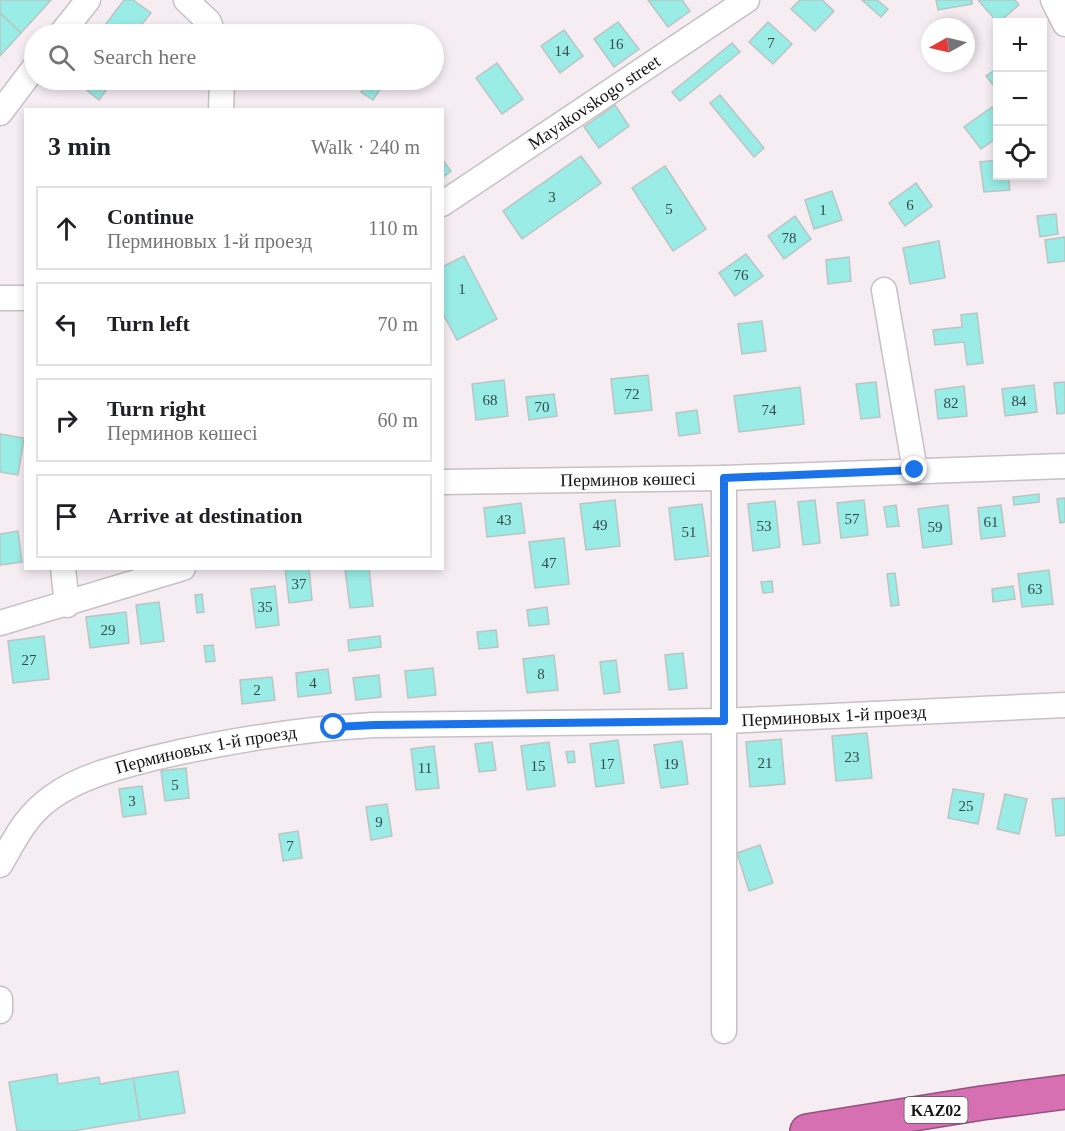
<!DOCTYPE html>
<meta charset="utf-8">
<style>
:root{--surface:#fff;--page:#f6f6f6;--text:#202124;--muted:#757577;--line:#e0e0e0}
body{margin:0;font-family:"Times New Roman",serif;background:var(--page);color:var(--text)}
.controls{position:absolute;right:18px;top:18px;display:grid;overflow:hidden;border-radius:0px;box-shadow:0 3px 9px #0003}
.controls button{width:54px;height:54px;display:grid;place-items:center;padding:0;border:0;border-bottom:2px solid var(--line);background:var(--surface);color:var(--text);font:30px sans-serif}
.compass{position:absolute;left:921px;top:18px;width:54px;height:54px;border-radius:50%;background:var(--surface);box-shadow:0 3px 9px #0003;rotate:262deg}
.stop{position:absolute;width:18px;height:18px;margin:-14px;border:4px solid #1a73e8;border-radius:50%;background:#fff}
.stop.end{background:#1a73e8;border-color:#fff;box-shadow:0 2px 6px #0008}
.list{margin:0;padding:0;list-style:none}
h2{display:flex;justify-content:space-between;align-items:center;height:78px;margin:0;padding:0 24px;font-size:26px}
h2 small{font-size:20px;font-weight:400;color:var(--muted)}
.list li{display:grid;grid-template-columns:39px 1fr auto;gap:18px;align-items:center;box-sizing:border-box;height:84px;margin:0 12px 12px;padding:0 12px;border:2px solid var(--line);border-radius:0px}
.list b{display:block;font-size:22px;white-space:nowrap}
.list p{margin:0;font-size:20px;white-space:nowrap;color:var(--muted)}
.list em{font-size:20px;font-style:normal;color:var(--muted)}
.icon{flex:none;width:33px;height:33px;fill:none;stroke:currentColor;stroke-width:2;stroke-linecap:round;stroke-linejoin:round}
.map{position:relative;flex:none;width:1065px;height:1131px;overflow:hidden}
.search{position:absolute;background:var(--surface);box-shadow:0 3px 9px #0003;left:24px;top:24px;width:420px;height:66px;display:flex;align-items:center;gap:15px;box-sizing:border-box;padding:0 21px;border-radius:33px;color:var(--muted);font-size:22px}
.panel{position:absolute;background:var(--surface);box-shadow:0 3px 9px #0003;left:24px;top:108px;width:420px;height:462px;border-radius:0px}
.map>svg:first-child{display:block}
.building{fill:#99ede6;stroke:#bbc4c3;stroke-width:1.5}
.lines{fill:none;stroke-linecap:round;stroke-linejoin:round}
.minor-casing{stroke:#c7c0c4;stroke-width:27}
.highway-casing{stroke:#93507c;stroke-width:36}
.minor{stroke:#fff;stroke-width:24}
.highway{stroke:#d770b3;stroke-width:33}
.route{stroke:#1a73e8;stroke-width:8}
.labels{text-anchor:middle;stroke-width:6;stroke-linejoin:round;paint-order:stroke}
.number-label{font-size:15px;fill:#374a49}
.shield{fill:#fefdfe;stroke:#5c5a5b;stroke-width:1.5}
.shield-label{font-size:16px;font-weight:bold;fill:#161415}
.street-label{font-size:18px;fill:#161415;stroke:#fefdfe}
</style>
<div class="map">
<svg width="1065" height="1131" viewBox="0 0 1065 1131">
<rect width="100%" height="100%" fill="#f5edf2"/>
<!-- building -->
<g class="building">
<path d="M0,0H51L21,33L0,13Z"/>
<path d="M124,0H133L151,13L134,34H118L105,25Z"/>
<path d="M648,0H682L690,11L668,27Z"/>
<path d="M800,0H822L834,11L815,31L791,9Z"/>
<path d="M862,0H877L888,9L881,17Z"/>
<path d="M936,0H972V4L938,10Z"/>
<path d="M978,0H1015L1019,5L998,23Z"/>
<path d="M0,13L21,33L0,56Z"/>
<path d="M618,22L639,49L614,67L594,39Z"/>
<path d="M768,22L792,44L773,64L749,42Z"/>
<path d="M154,25L166,34H147Z"/>
<path d="M564,30L583,56L560,73L541,46Z"/>
<path d="M732,43L740,52L680,101L672,92Z"/>
<path d="M497,63L523,99L502,114L476,78Z"/>
<path d="M998,68V91L986,76Z"/>
<path d="M77,80H114L99,100L75,81Z"/>
<path d="M370,80L381,88L373,100L361,92Z"/>
<path d="M720,95L764,148L754,157L710,103Z"/>
<path d="M615,105L629,126L599,148L584,127Z"/>
<path d="M992,107L998,115V137L981,149L964,127Z"/>
<path d="M581,156L601,183L522,239L503,211Z"/>
<path d="M442,159L451,171L442,178Z"/>
<path d="M998,160V176H1008L1010,190L984,192L980,162Z"/>
<path d="M665,166L706,229L673,251L632,188Z"/>
<path d="M916,183L932,206L905,226L889,203Z"/>
<path d="M832,191L842,220L814,229L805,200Z"/>
<path d="M1056,214L1058,234L1040,237L1037,216Z"/>
<path d="M795,216L811,239L784,259L768,236Z"/>
<path d="M1065,237V261L1048,263L1045,240Z"/>
<path d="M939,241L945,278L910,284L903,248Z"/>
<path d="M746,254L763,276L735,296L719,273Z"/>
<path d="M464,256L497,319L457,340L442,312V267Z"/>
<path d="M849,257L851,281L828,284L826,260Z"/>
<path d="M977,313L983,363L967,365L964,342L935,345L933,330L962,327L961,315Z"/>
<path d="M762,321L766,351L742,354L738,324Z"/>
<path d="M648,375L652,410L615,414L611,379Z"/>
<path d="M504,380L508,416L476,420L472,384Z"/>
<path d="M876,382L880,417L861,419L856,384Z"/>
<path d="M1065,382V413L1057,414L1054,383Z"/>
<path d="M1034,385L1037,412L1005,416L1002,389Z"/>
<path d="M964,386L967,416L938,419L935,390Z"/>
<path d="M800,387L804,424L739,432L734,396Z"/>
<path d="M554,394L557,416L529,420L526,397Z"/>
<path d="M697,410L700,433L679,436L676,413Z"/>
<path d="M0,434L24,438L18,475L0,472Z"/>
<path d="M1039,494V502L1014,505L1013,497Z"/>
<path d="M1065,498V522L1060,523L1057,499Z"/>
<path d="M615,500L620,546L586,550L580,504Z"/>
<path d="M815,500L820,543L803,545L798,502Z"/>
<path d="M864,500L868,535L841,538L837,503Z"/>
<path d="M775,501L780,547L753,551L748,504Z"/>
<path d="M521,503L525,533L487,537L484,508Z"/>
<path d="M702,504L709,556L675,560L669,508Z"/>
<path d="M896,505L899,526L887,527L884,507Z"/>
<path d="M948,505L952,544L923,548L918,509Z"/>
<path d="M1001,505L1005,536L981,539L978,508Z"/>
<path d="M18,531L22,562L0,565V534Z"/>
<path d="M564,538L569,584L535,588L529,542Z"/>
<path d="M285,568H309L312,600L289,603Z"/>
<path d="M369,568L373,606L350,608L345,569Z"/>
<path d="M1049,570L1053,604L1022,607L1018,574Z"/>
<path d="M895,573L899,605L891,606L887,574Z"/>
<path d="M772,581L773,592L763,593L761,582Z"/>
<path d="M275,586L279,625L256,628L251,589Z"/>
<path d="M1013,586L1015,599L993,602L992,589Z"/>
<path d="M202,594L204,612L197,613L195,595Z"/>
<path d="M159,602L164,641L141,644L136,605Z"/>
<path d="M547,607L549,624L529,626L527,610Z"/>
<path d="M126,612L129,643L90,648L86,617Z"/>
<path d="M496,630L498,647L479,649L477,632Z"/>
<path d="M44,636L49,679L13,683L8,641Z"/>
<path d="M380,636L381,647L349,651L348,640Z"/>
<path d="M213,645L215,661L206,662L204,646Z"/>
<path d="M683,653L687,688L669,690L665,655Z"/>
<path d="M554,655L558,690L527,693L523,659Z"/>
<path d="M616,660L620,692L604,694L600,662Z"/>
<path d="M433,668L436,695L408,698L405,671Z"/>
<path d="M328,669L331,693L298,697L296,673Z"/>
<path d="M379,675L381,697L356,700L353,678Z"/>
<path d="M272,677L275,700L242,704L240,680Z"/>
<path d="M867,733L872,778L836,781L832,736Z"/>
<path d="M781,739L785,784L750,787L746,742Z"/>
<path d="M618,740L624,783L596,787L590,744Z"/>
<path d="M682,741L688,784L661,788L654,745Z"/>
<path d="M492,742L496,770L479,772L475,744Z"/>
<path d="M549,742L555,786L527,790L521,746Z"/>
<path d="M434,746L439,788L416,790L411,749Z"/>
<path d="M574,751L575,762L568,763L566,752Z"/>
<path d="M186,768L189,798L165,801L161,771Z"/>
<path d="M142,786L146,814L123,817L119,789Z"/>
<path d="M953,789L984,794L978,824L948,818Z"/>
<path d="M1005,794L1027,799L1019,834L997,829Z"/>
<path d="M1065,798V835L1056,836L1052,799Z"/>
<path d="M387,804L392,836L371,840L366,807Z"/>
<path d="M298,831L302,858L283,861L279,834Z"/>
<path d="M760,845L773,883L749,891L737,853Z"/>
<path d="M178,1071L185,1113L140,1120L133,1078Z"/>
<path d="M57,1074L58,1084L99,1077L100,1084L133,1078L140,1120L72,1131H17L9,1082Z"/>
</g>
<g class="lines">
<defs>
<g id="minor">
<path d="M186,0L209,22L213,34"/>
<path d="M1053,0L1065,24"/>
<path d="M61,34L88,0"/>
<path d="M221,110L222,80"/>
<path d="M0,113L34,68"/>
<path id="s1" d="M442,204L747,0"/>
<path d="M884,290L915,470"/>
<path d="M0,298H26"/>
<path id="s2" d="M442,482L724,478L1065,466"/>
<path d="M63,568L67,605"/>
<path d="M0,623L183,568"/>
<path id="s3" d="M0,865C15,839 26,815 52,797C81,776 119,767 154,758C226,741 300,729 374,725L724,721L1065,705"/>
<path d="M0,999V1011"/>
<path d="M724,1031V478"/>
</g>
<path id="highway" d="M807,1131L982,1103L1065,1092"/>
</defs>
<!-- minor casing -->
<use href="#minor" class="minor-casing"/>
<!-- highway casing -->
<use href="#highway" class="highway-casing"/>
<!-- minor -->
<use href="#minor" class="minor"/>
<!-- highway -->
<use href="#highway" class="highway"/>
</g>
<g class="lines">
<!-- route -->
<path class="route" d="M334,727L375,725L724,721V478L915,470"/>
</g>
<g class="labels">
<!-- number labels -->
<g class="number-label">
<text x="771" y="48">7</text>
<text x="616" y="49">16</text>
<text x="562" y="56">14</text>
<text x="552" y="202">3</text>
<text x="910" y="210">6</text>
<text x="669" y="214">5</text>
<text x="823" y="215">1</text>
<text x="789" y="243">78</text>
<text x="741" y="280">76</text>
<text x="462" y="294">1</text>
<text x="632" y="399">72</text>
<text x="490" y="405">68</text>
<text x="1019" y="406">84</text>
<text x="951" y="408">82</text>
<text x="542" y="412">70</text>
<text x="769" y="415">74</text>
<text x="852" y="524">57</text>
<text x="504" y="525">43</text>
<text x="991" y="527">61</text>
<text x="600" y="530">49</text>
<text x="764" y="531">53</text>
<text x="935" y="532">59</text>
<text x="689" y="537">51</text>
<text x="549" y="568">47</text>
<text x="299" y="589">37</text>
<text x="1035" y="594">63</text>
<text x="265" y="612">35</text>
<text x="108" y="635">29</text>
<text x="29" y="665">27</text>
<text x="541" y="679">8</text>
<text x="313" y="688">4</text>
<text x="257" y="695">2</text>
<text x="852" y="762">23</text>
<text x="765" y="768">21</text>
<text x="607" y="769">17</text>
<text x="671" y="769">19</text>
<text x="538" y="771">15</text>
<text x="425" y="773">11</text>
<text x="175" y="790">5</text>
<text x="132" y="806">3</text>
<text x="966" y="811">25</text>
<text x="379" y="827">9</text>
<text x="290" y="851">7</text>
</g>
<!-- shield labels -->
<rect class="shield" x="904.5" y="1097" width="63" height="26" rx="4.5"/>
<g class="shield-label">
<text x="936" y="1116">KAZ02</text>
</g>
<!-- street labels -->
<g class="street-label">
<text dy="6" stroke="none"><textPath href="#s1" startOffset="183">Mayakovskogo street</textPath></text>
<text dy="6" stroke="none"><textPath href="#s2" startOffset="186">Перминов көшесі</textPath></text>
<text dy="6" stroke="none"><textPath href="#s3" startOffset="879">Перминовых 1-й проезд</textPath></text>
<text dy="6" stroke="none"><textPath href="#s3" startOffset="249">Перминовых 1-й проезд</textPath></text>
</g>
</g>
</svg>
<div class="controls">
<button>+</button>
<button>−</button>
<button><svg class="icon" aria-label="locate" viewBox="0 0 24 24"><circle cx="12" cy="12" r="6"/><path d="M12 2v4M12 18v4M2 12h4M18 12h4"/></svg></button>
</div>
<svg class="compass" viewBox="-18 -18 36 36"><path d="M0-13l5 13h-10z" fill="#e53935"/><path d="M0 13l5-13h-10z" fill="#757577"/></svg>
<div class="stop" style="left:334px;top:727px"></div>
<div class="stop end" style="left:915px;top:470px"></div>
<div class="search"><svg class="icon" aria-label="search" viewBox="0 0 24 24"><circle cx="10" cy="10" r="6"/><path d="M15 15l6 6"/></svg>Search here</div>
<section class="panel">
<h2>3 min<small>Walk · 240 m</small></h2>
<ul class="list">
<li><svg class="icon" aria-label="ahead" viewBox="0 0 24 24"><path d="M12 20V5M6 11l6-6 6 6"/></svg><div><b>Continue</b><p>Перминовых 1-й проезд</p></div><em>110 m</em></li>
<li><svg class="icon" aria-label="left" viewBox="0 0 24 24"><path d="M17 20v-9H6M10 6l-5 5 5 5"/></svg><div><b>Turn left</b></div><em>70 m</em></li>
<li><svg class="icon" aria-label="right" viewBox="0 0 24 24"><path d="M7 20v-9h11M14 6l5 5-5 5"/></svg><div><b>Turn right</b><p>Перминов көшесі</p></div><em>60 m</em></li>
<li><svg class="icon" aria-label="arrive" viewBox="0 0 24 24"><path d="M6 21V4h12l-3 4 3 4H6"/></svg><div><b>Arrive at destination</b></div></li>
</ul>
</section>
</div>
